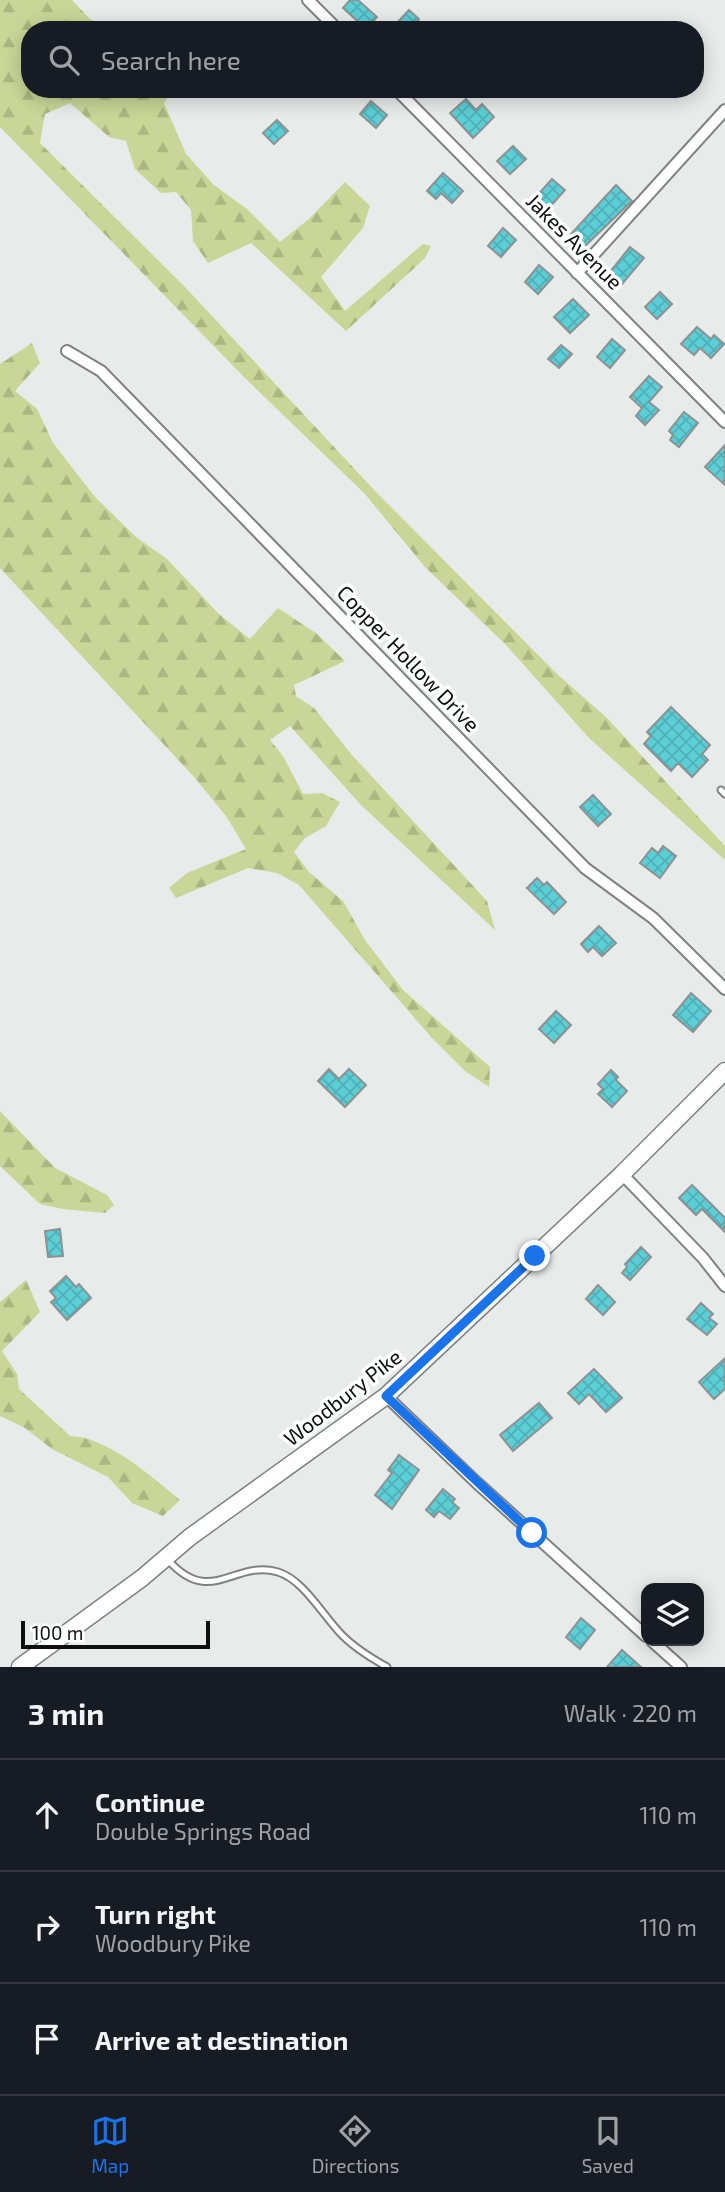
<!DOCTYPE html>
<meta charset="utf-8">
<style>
:root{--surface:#171b24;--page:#20242c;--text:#f1f3f6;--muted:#9ea1a6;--line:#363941;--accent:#1a73e8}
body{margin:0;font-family:"Exo 2",sans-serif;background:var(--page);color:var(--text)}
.controls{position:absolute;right:21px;bottom:21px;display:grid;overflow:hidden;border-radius:14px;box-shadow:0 4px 18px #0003}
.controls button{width:63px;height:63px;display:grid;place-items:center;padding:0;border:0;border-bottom:2px solid var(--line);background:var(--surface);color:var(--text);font:35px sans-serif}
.scale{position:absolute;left:21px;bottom:18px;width:189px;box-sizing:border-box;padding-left:7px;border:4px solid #0d0e0e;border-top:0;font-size:19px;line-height:24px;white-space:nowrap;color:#0d0e0e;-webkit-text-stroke:5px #fff;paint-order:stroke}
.stop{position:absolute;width:21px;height:21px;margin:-16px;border:5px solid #1a73e8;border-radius:50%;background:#fff}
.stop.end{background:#1a73e8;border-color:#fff;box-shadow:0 2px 7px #0008}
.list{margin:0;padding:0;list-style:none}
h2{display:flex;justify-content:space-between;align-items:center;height:91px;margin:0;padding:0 28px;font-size:30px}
h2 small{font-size:23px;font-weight:400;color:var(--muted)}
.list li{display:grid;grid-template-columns:46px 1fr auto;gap:21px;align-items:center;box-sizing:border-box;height:112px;padding:0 28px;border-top:2px solid var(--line)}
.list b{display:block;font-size:26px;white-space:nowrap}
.list p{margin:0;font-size:23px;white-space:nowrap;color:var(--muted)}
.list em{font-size:23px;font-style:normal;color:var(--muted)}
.icon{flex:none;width:38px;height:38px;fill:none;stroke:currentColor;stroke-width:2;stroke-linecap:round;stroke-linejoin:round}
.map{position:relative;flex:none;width:725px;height:1667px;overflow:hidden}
.search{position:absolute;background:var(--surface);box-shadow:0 4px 18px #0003;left:21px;right:21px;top:21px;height:77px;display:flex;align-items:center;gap:18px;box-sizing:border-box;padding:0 24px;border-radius:28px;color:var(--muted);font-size:26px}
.sheet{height:427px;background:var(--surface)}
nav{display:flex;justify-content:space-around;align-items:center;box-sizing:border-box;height:98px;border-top:2px solid var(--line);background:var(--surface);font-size:19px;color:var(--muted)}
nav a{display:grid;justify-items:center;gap:4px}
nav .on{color:var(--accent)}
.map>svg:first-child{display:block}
.forest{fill:url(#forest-firs)}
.building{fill:url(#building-cross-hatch);stroke:#8e9292;stroke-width:2}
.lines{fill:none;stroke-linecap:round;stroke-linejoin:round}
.lane-casing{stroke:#7f8281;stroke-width:9}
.street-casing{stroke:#7f8281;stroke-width:14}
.secondary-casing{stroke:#7f8281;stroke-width:19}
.lane{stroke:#fff;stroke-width:5}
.street{stroke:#fff;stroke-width:10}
.secondary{stroke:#fff;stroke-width:16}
.route{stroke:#1a73e8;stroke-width:9}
.labels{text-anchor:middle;stroke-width:7;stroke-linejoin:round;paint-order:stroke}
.street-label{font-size:21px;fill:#0d0e0e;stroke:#fff}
</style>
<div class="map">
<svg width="725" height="1667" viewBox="0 0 725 1667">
<defs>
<pattern id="forest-firs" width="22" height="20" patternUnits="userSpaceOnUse" patternTransform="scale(1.75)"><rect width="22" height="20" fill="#c9d697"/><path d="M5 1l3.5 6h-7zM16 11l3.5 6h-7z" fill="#abb681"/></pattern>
<pattern id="building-cross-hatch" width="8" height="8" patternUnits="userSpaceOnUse" patternTransform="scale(1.75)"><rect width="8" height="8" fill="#5cced5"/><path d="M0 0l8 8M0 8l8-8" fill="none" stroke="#4fb0b6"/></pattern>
</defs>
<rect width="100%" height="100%" fill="#e7ebe9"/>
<!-- forest -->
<g class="forest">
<path d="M0,0H72L89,18L107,30H30V89H173L164,103L186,154L214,185L247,209L280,242L309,219L345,182L370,206L363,228L321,277L345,311L423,244L431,246L425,258L346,331L251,243L208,263L193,241L191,210L176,192L161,193L135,169L126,141L109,137L70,103L45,114L40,143L183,285L376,492L557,674L606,717L725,846V860L589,738L505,644L425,567L365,494L244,377L0,127Z"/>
<path d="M32,343L40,363L15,391L37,409L53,443L95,497L136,537L167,559L219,614L250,639L278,608L317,634L345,661L294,685L296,696L314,708L352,755L487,901L495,930L361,805L290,726L270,740L283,756L303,794L322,793L340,802L326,826L305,838L294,852L309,872L343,901L365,940L403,990L490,1067L489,1087L465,1071L432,1038L299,885L277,873L248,868L176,898L169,888L187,873L246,849L226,816L195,778L0,568V364Z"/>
<path d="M0,1111L55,1168L107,1195L114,1205L105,1213L63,1209L40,1204L0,1166Z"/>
<path d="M26,1280L40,1312L2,1351L17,1374L19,1389L70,1436C108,1437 152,1477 180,1500L163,1516L132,1503L108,1477L52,1449L25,1428L0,1416V1302Z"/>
</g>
<!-- building -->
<g class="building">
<path d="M350,0H358L377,17L366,29L343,8Z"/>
<path d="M409,10L419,19L410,30H400L395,25Z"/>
<path d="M466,99L476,110L482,104L494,117L473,138L450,113Z"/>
<path d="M371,101L387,115L376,128L360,114Z"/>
<path d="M277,120L288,131L274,144L263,133Z"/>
<path d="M513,146L526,159L510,174L497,161Z"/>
<path d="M443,173L463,191L452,203L441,193L436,199L427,191Z"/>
<path d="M552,179L565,190L547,210L535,198Z"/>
<path d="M616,185L632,201L584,247L571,234Z"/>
<path d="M503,228L516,240L501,257L488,246Z"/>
<path d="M630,247L644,258L622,284L609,273Z"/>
<path d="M539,265L553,277L538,294L525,282Z"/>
<path d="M660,292L672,304L657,319L645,307Z"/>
<path d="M573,299L589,315L570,333L554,317Z"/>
<path d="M697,327L711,339L714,335L724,344L711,358L700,348L694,355L681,344Z"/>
<path d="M612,339L625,350L610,368L597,357Z"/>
<path d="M561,345L572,354L559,368L548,359Z"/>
<path d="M649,376L662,387L649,402L659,410L645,425L636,416L642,408L630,397Z"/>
<path d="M684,412L698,423L679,447L670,440L673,435L669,431Z"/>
<path d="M725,445V485L705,467Z"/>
<path d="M671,707L710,745L702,754L708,760L692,777L678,763L671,771L644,744L651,736L647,732Z"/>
<path d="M593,795L611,814L598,826L580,807Z"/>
<path d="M663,846L676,856L660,878L640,863L652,848L658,853Z"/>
<path d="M537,878L544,885L547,882L566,902L554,914L527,888Z"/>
<path d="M599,926L616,943L602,956L593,947L588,952L581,944Z"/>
<path d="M691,993L711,1011L693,1032L673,1015Z"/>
<path d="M556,1011L571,1025L554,1043L539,1029Z"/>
<path d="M329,1069L339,1079L349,1069L366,1085L345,1107L318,1081Z"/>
<path d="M611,1070L618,1077L616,1080L627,1091L612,1107L598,1094L603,1089L598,1084Z"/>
<path d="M692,1185L725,1218V1232L702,1209L696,1215L679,1198Z"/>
<path d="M60,1229L63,1256L48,1257L45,1231Z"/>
<path d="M641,1247L651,1257L630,1280L622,1273L627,1267L625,1264Z"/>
<path d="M66,1276L76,1287L79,1284L91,1298L67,1320L51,1302L56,1298L50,1291Z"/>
<path d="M598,1285L615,1302L603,1315L586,1299Z"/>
<path d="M701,1303L713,1314L709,1318L717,1324L707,1335L687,1319Z"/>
<path d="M725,1358V1389L714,1399L699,1382Z"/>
<path d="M594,1369L622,1398L606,1412L589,1394L579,1404L568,1393Z"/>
<path d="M539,1403L552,1418L513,1451L500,1435Z"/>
<path d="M399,1455L419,1470L392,1509L375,1495L392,1473L388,1470Z"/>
<path d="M443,1489L455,1499L452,1502L459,1508L450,1519L439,1511L434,1517L426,1510Z"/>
<path d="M581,1618L595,1630L580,1649L566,1637Z"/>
<path d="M622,1650L641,1667H607Z"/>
</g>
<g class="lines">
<defs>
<g id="lane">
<path d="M721,790L725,794"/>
<path d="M168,1560C211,1608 234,1559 278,1572C304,1580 323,1616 343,1636C356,1649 371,1658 387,1667"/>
</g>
<g id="street">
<path d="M308,0L338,30"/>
<path d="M396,89L725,422"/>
<path d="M577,273L725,110"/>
<path d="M67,351L101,371L585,868L653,918L725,989"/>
<path d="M622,1174L703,1258L725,1286"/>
<path d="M386,1396L476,1482L646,1636"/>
<path d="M652,1641L681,1667"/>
</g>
<path id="secondary" d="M20,1667L142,1578L190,1537L386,1396L622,1174L725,1071"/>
</defs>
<!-- lane casing -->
<use href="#lane" class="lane-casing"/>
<!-- street casing -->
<use href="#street" class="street-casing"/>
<!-- secondary casing -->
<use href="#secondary" class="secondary-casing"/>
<!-- lane -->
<use href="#lane" class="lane"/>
<!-- street -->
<use href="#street" class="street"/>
<!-- secondary -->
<use href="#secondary" class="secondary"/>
</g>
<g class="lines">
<!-- route -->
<path class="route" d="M532,1533L386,1396L535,1256"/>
</g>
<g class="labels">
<!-- street labels -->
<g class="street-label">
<text transform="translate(574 242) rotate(45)" y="7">Jakes Avenue</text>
<text transform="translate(408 659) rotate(46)" y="7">Copper Hollow Drive</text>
<text transform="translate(343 1398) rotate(-38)" y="7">Woodbury Pike</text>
</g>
</g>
</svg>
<div class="controls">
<button><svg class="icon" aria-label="layers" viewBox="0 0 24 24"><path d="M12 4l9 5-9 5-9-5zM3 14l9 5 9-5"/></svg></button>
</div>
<div class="scale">100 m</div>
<div class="stop" style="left:532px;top:1533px"></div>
<div class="stop end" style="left:535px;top:1256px"></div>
<div class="search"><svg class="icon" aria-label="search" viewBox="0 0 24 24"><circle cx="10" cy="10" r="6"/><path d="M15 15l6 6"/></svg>Search here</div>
</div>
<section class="sheet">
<h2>3 min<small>Walk · 220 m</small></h2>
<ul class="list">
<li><svg class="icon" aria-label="ahead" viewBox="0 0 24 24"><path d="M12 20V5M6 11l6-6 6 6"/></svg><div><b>Continue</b><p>Double Springs Road</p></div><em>110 m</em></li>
<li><svg class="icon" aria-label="right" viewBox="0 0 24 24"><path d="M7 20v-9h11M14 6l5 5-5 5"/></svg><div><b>Turn right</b><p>Woodbury Pike</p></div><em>110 m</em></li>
<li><svg class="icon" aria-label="arrive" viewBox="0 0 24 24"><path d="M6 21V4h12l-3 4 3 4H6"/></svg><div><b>Arrive at destination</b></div></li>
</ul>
</section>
<nav>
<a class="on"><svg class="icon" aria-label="map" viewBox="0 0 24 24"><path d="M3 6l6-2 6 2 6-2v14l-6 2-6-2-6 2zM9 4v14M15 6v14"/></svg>Map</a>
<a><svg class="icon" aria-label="directions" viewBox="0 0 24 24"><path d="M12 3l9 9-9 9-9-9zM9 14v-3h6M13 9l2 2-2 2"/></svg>Directions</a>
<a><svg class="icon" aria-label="saved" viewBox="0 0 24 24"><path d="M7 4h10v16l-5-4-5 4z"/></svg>Saved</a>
</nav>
